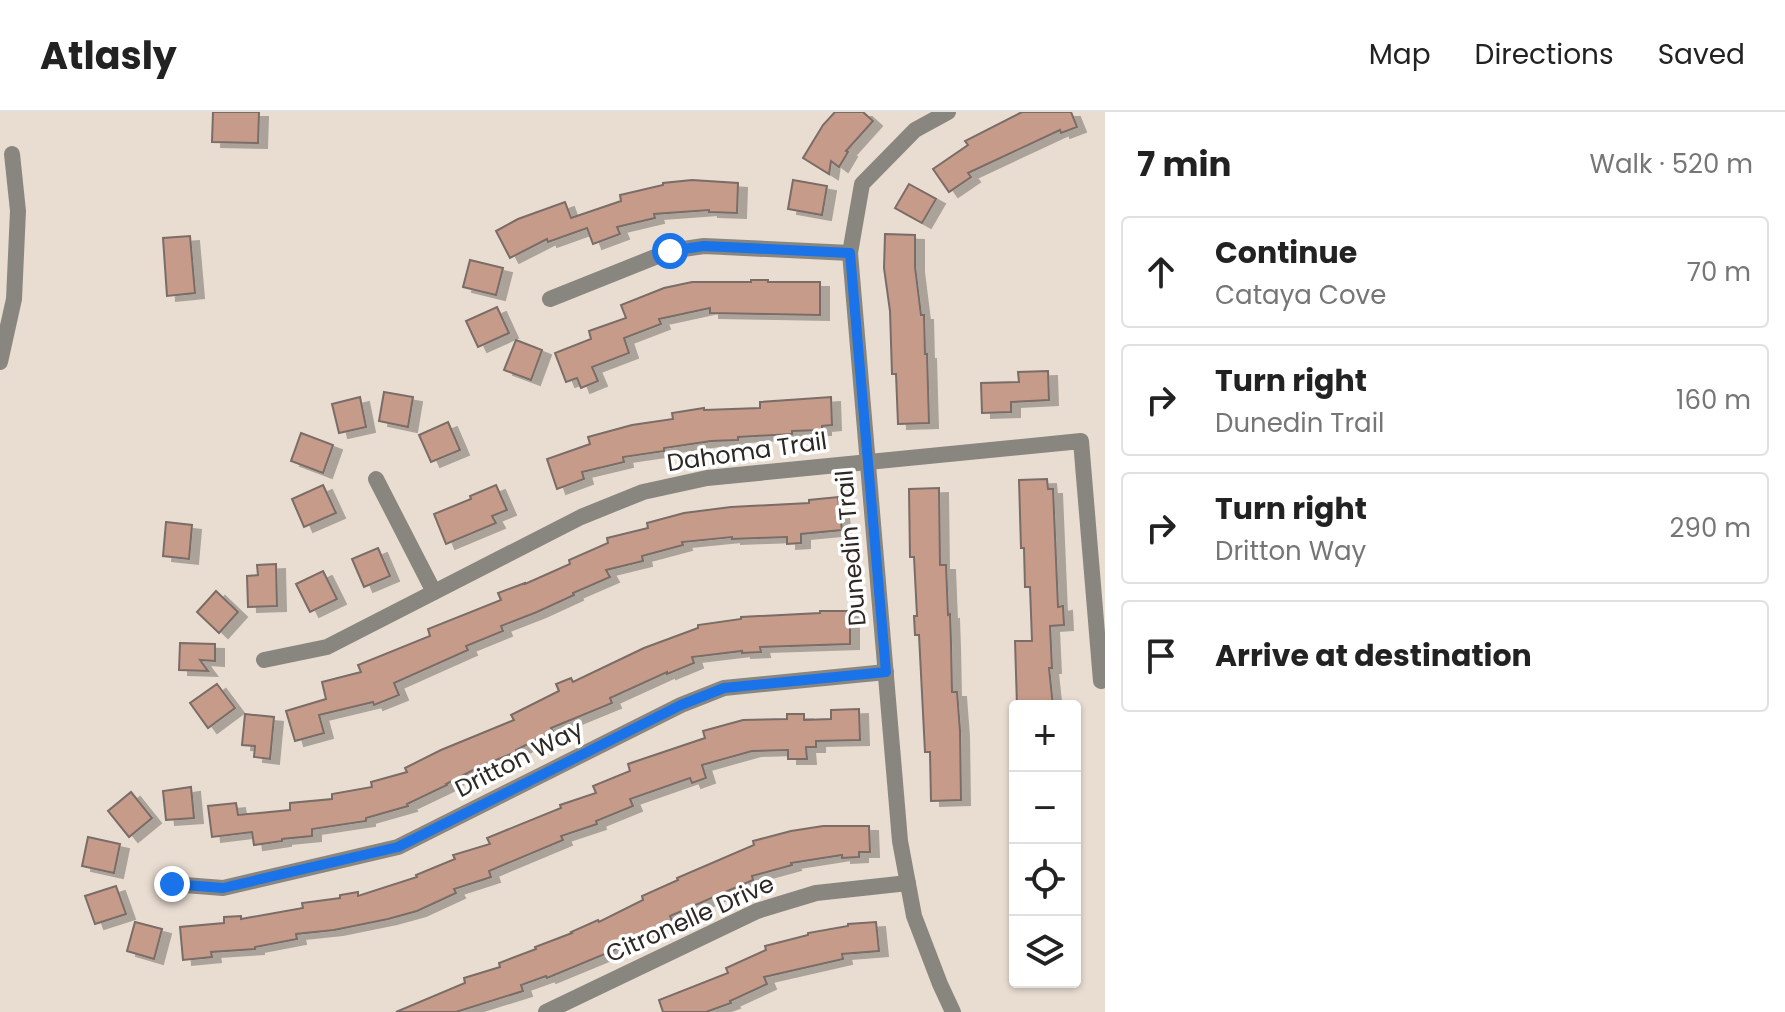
<!DOCTYPE html>
<meta charset="utf-8">
<style>
:root{--surface:#fff;--page:#f2f2f2;--text:#222;--muted:#767676;--line:#e0e0e0}
body{margin:0;font-family:Poppins,sans-serif;background:var(--page);color:var(--text)}
.controls{position:absolute;right:24px;bottom:24px;display:grid;overflow:hidden;border-radius:8px;box-shadow:0 2px 6px #0004}
.controls button{width:72px;height:72px;display:grid;place-items:center;padding:0;border:0;border-bottom:2px solid var(--line);background:var(--surface);color:var(--text);font:40px sans-serif}
.stop{position:absolute;width:24px;height:24px;margin:-18px;border:6px solid #1a73e8;border-radius:50%;background:#fff}
.stop.end{background:#1a73e8;border-color:#fff;box-shadow:0 2px 8px #0008}
.list{margin:0;padding:0;list-style:none}
h2{display:flex;justify-content:space-between;align-items:center;height:104px;margin:0;padding:0 32px;font-size:34px}
h2 small{font-size:26px;font-weight:400;color:var(--muted)}
.list li{display:grid;grid-template-columns:52px 1fr auto;gap:24px;align-items:center;box-sizing:border-box;height:112px;margin:0 16px 16px;padding:0 16px;border:2px solid var(--line);border-radius:8px}
.list b{display:block;font-size:30px;white-space:nowrap}
.list p{margin:0;font-size:26px;white-space:nowrap;color:var(--muted)}
.list em{font-size:26px;font-style:normal;color:var(--muted)}
.icon{flex:none;width:44px;height:44px;fill:none;stroke:currentColor;stroke-width:2;stroke-linecap:round;stroke-linejoin:round}
.map{position:relative;flex:none;width:1105px;height:900px;overflow:hidden}
header{display:flex;align-items:center;gap:48px;box-sizing:border-box;height:112px;padding:0 40px;background:var(--surface);border-bottom:2px solid var(--line)}
header strong{font-size:38px}
nav{display:flex;gap:44px;margin-inline-start:auto;font-size:28px}
main{display:flex}
aside{flex:1;background:var(--surface)}
.map>svg:first-child{display:block}
.building{fill:#c69b8a;stroke:#7a6c66;stroke-width:2;filter:url(#shadow)}
.lines{fill:none;stroke-linecap:round;stroke-linejoin:round}
.minor{stroke:#898680;stroke-width:16}
.route{stroke:#1a73e8;stroke-width:10}
.labels{text-anchor:middle;stroke-width:7;stroke-linejoin:round;paint-order:stroke}
.street-label{font-size:24px;fill:#2d2824;stroke:#fff}
</style>
<header>
<strong>Atlasly</strong>
<nav><a>Map</a><a>Directions</a><a>Saved</a></nav>
</header>
<main>
<div class="map">
<svg width="1105" height="900" viewBox="0 0 1105 900">
<defs>
<filter id="shadow"><feDropShadow dx="9" dy="5" stdDeviation="0" flood-color="#0004"/></filter>
</defs>
<rect width="100%" height="100%" fill="#e9ddd2"/>
<!-- building -->
<g class="building">
<path d="M213,0H259L258,31L212,30Z"/>
<path d="M835,0H863L873,9L846,39L848,40L839,55L831,49L829,62L803,46L823,13Z"/>
<path d="M1022,0H1071L1077,15L1061,21L1060,18L968,61L971,65L949,80L933,57L968,33L965,29Z"/>
<path d="M692,68L738,71L737,101L709,100V98L654,102L655,106L617,115L620,122L593,132L587,116L548,130L547,127L510,146L496,119L518,107L565,90L571,106L621,89L620,83L663,73V71Z"/>
<path d="M793,68L827,74L822,103L788,97Z"/>
<path d="M909,72L936,87L922,111L895,96Z"/>
<path d="M885,122L915,123V155L921,203H924L925,242H927L929,311L898,312L896,262H892L890,199L884,156Z"/>
<path d="M190,124L195,181L167,184L163,126Z"/>
<path d="M470,148L503,156L496,183L463,175Z"/>
<path d="M751,168H768V170H820V203L710,201V196L659,207L661,212L624,226L629,241L592,255L598,269L581,276L577,266L566,270L555,241L591,227L589,219L626,206L621,193L664,176L692,170H751Z"/>
<path d="M497,195L509,221L478,235L466,209Z"/>
<path d="M516,228L542,238L531,268L504,258Z"/>
<path d="M1048,259L1049,288L1011,290V300L982,301L981,271L1019,270L1018,260Z"/>
<path d="M384,280L413,285L408,315L379,309Z"/>
<path d="M360,285L366,315L339,321L332,292Z"/>
<path d="M831,285L832,313L822,314V318L792,319V322L738,325V328L711,329L664,336V339L623,345L624,350L582,360L584,367L557,377L547,347L590,332L588,325L632,313L673,307L672,301L704,296V298L760,296V290Z"/>
<path d="M448,310L460,338L431,350L419,323Z"/>
<path d="M301,321L333,333L323,361L291,349Z"/>
<path d="M1047,367L1048,377H1053L1058,495L1063,494L1064,513L1050,514L1052,556H1049L1053,594H1017L1015,529H1032L1030,475H1025L1024,436H1021L1019,368Z"/>
<path d="M323,373L336,401L304,415L292,387Z"/>
<path d="M496,373L507,398L492,404L496,411L446,432L434,402L471,387L470,384Z"/>
<path d="M939,376L940,453H946L948,503L950,502L951,531L952,580H957L960,619L961,688L931,689L930,640H925L919,523H915L914,504H917L914,445H910L909,377Z"/>
<path d="M838,385L842,418L801,422V431L787,432V425L732,427V425L682,430L683,433L642,444L643,449L606,458L610,465L573,481L574,483L537,500L501,514L503,519L466,534L468,538L394,571L399,583L374,593L373,590L319,603L324,621L295,629L286,599L326,587L322,570L361,560L358,553L430,524L428,517L501,488L498,481L525,471V472L570,452L569,448L608,431L607,426L648,416L647,411L684,401L731,395L809,391V388Z"/>
<path d="M166,410L192,413L189,447L163,444Z"/>
<path d="M378,436L390,464L364,475L352,447Z"/>
<path d="M276,452L277,494L248,495L247,464L258,463L257,453Z"/>
<path d="M323,459L337,487L310,500L296,472Z"/>
<path d="M216,479L238,500L219,521L197,500Z"/>
<path d="M820,499H850V532L760,535L761,540L742,541V539L692,545L694,551L667,562V560L610,586L612,591L551,616L553,619L516,638V640L481,654L446,672L447,673L407,692L408,694L366,706V709L312,717V724L282,727V729L254,733L252,720L212,725L208,694L236,691L238,703L290,698V691L332,687V682L372,675L371,670L407,660L405,656L441,638L514,608L511,603L559,579L556,572L571,566L573,570L644,536L698,516V513L741,507V505L820,501Z"/>
<path d="M180,531L215,532V549L200,548L208,559L179,558Z"/>
<path d="M217,572L235,596L208,616L190,591Z"/>
<path d="M859,597L860,628L816,629V635H806L807,647H788V638L752,639L702,653L706,666L692,671L690,666L630,687L633,694L596,709L597,712L561,724L563,728L489,759L491,765L454,777L456,781L417,799L388,807L334,818L296,822L297,827L255,835V837L211,840L212,845L183,848L180,815L224,811V805L241,804V807L303,796L302,791L340,786V783L358,780V784L417,765L416,763L455,747L453,743L490,732L487,726L561,696L560,693L596,681L593,674L630,659L628,652L705,626L703,619L743,608L787,607V602H804V608L831,607V598Z"/>
<path d="M245,602L274,605L270,647L254,645L255,634L242,633Z"/>
<path d="M191,675L194,706L166,708L163,679Z"/>
<path d="M131,680L152,706L129,725L108,699Z"/>
<path d="M823,714H869L870,740H859V745L842,746V743L791,751L792,753L752,764L753,768L670,804L672,809L612,839L547,866L546,864L521,873L523,879L456,900H396L465,871L464,866L500,855L499,851L536,837L535,835L572,821L571,820L598,808L599,810L643,788L642,784L678,768L677,766L754,733L753,729L791,719Z"/>
<path d="M88,725L120,732L114,761L82,754Z"/>
<path d="M116,774L126,802L95,812L85,784Z"/>
<path d="M135,810L162,817L154,847L127,839Z"/>
<path d="M876,810L879,839L842,842L843,847L764,865L767,872L730,889L731,891L706,900H663L659,888L728,861L726,856L766,838L765,834L808,823V821L848,814V812Z"/>
</g>
<g class="lines">
<!-- minor -->
<g class="minor">
<path d="M948,0L915,18L862,72L850,141L900,729L914,804L940,872L953,900"/>
<path d="M550,187L670,139L704,134L850,141"/>
<path d="M0,250L14,187L18,99L12,42"/>
<path d="M376,367L434,480"/>
<path d="M264,548L327,535L581,405L643,380L707,366L1081,329L1101,569"/>
<path d="M172,772L223,776L398,735L681,593L724,576L886,560"/>
<path d="M546,900L757,799L816,781L908,771"/>
</g>
</g>
<g class="lines">
<!-- route -->
<path class="route" d="M172,772L223,776L398,735L681,593L724,576L886,560L850,141L704,134L670,139"/>
</g>
<g class="labels">
<!-- street labels -->
<g class="street-label">
<text transform="translate(747 340) rotate(-8)" y="8">Dahoma Trail</text>
<text transform="translate(851 436) rotate(-95)" y="8">Dunedin Trail</text>
<text transform="translate(519 647) rotate(-27)" y="8">Dritton Way</text>
<text transform="translate(690 807) rotate(-24)" y="8">Citronelle Drive</text>
</g>
</g>
</svg>
<div class="controls">
<button>+</button>
<button>−</button>
<button><svg class="icon" aria-label="locate" viewBox="0 0 24 24"><circle cx="12" cy="12" r="6"/><path d="M12 2v4M12 18v4M2 12h4M18 12h4"/></svg></button>
<button><svg class="icon" aria-label="layers" viewBox="0 0 24 24"><path d="M12 4l9 5-9 5-9-5zM3 14l9 5 9-5"/></svg></button>
</div>
<div class="stop" style="left:670px;top:139px"></div>
<div class="stop end" style="left:172px;top:772px"></div>
</div>
<aside>
<h2>7 min<small>Walk · 520 m</small></h2>
<ul class="list">
<li><svg class="icon" aria-label="ahead" viewBox="0 0 24 24"><path d="M12 20V5M6 11l6-6 6 6"/></svg><div><b>Continue</b><p>Cataya Cove</p></div><em>70 m</em></li>
<li><svg class="icon" aria-label="right" viewBox="0 0 24 24"><path d="M7 20v-9h11M14 6l5 5-5 5"/></svg><div><b>Turn right</b><p>Dunedin Trail</p></div><em>160 m</em></li>
<li><svg class="icon" aria-label="right" viewBox="0 0 24 24"><path d="M7 20v-9h11M14 6l5 5-5 5"/></svg><div><b>Turn right</b><p>Dritton Way</p></div><em>290 m</em></li>
<li><svg class="icon" aria-label="arrive" viewBox="0 0 24 24"><path d="M6 21V4h12l-3 4 3 4H6"/></svg><div><b>Arrive at destination</b></div></li>
</ul>
</aside>
</main>
